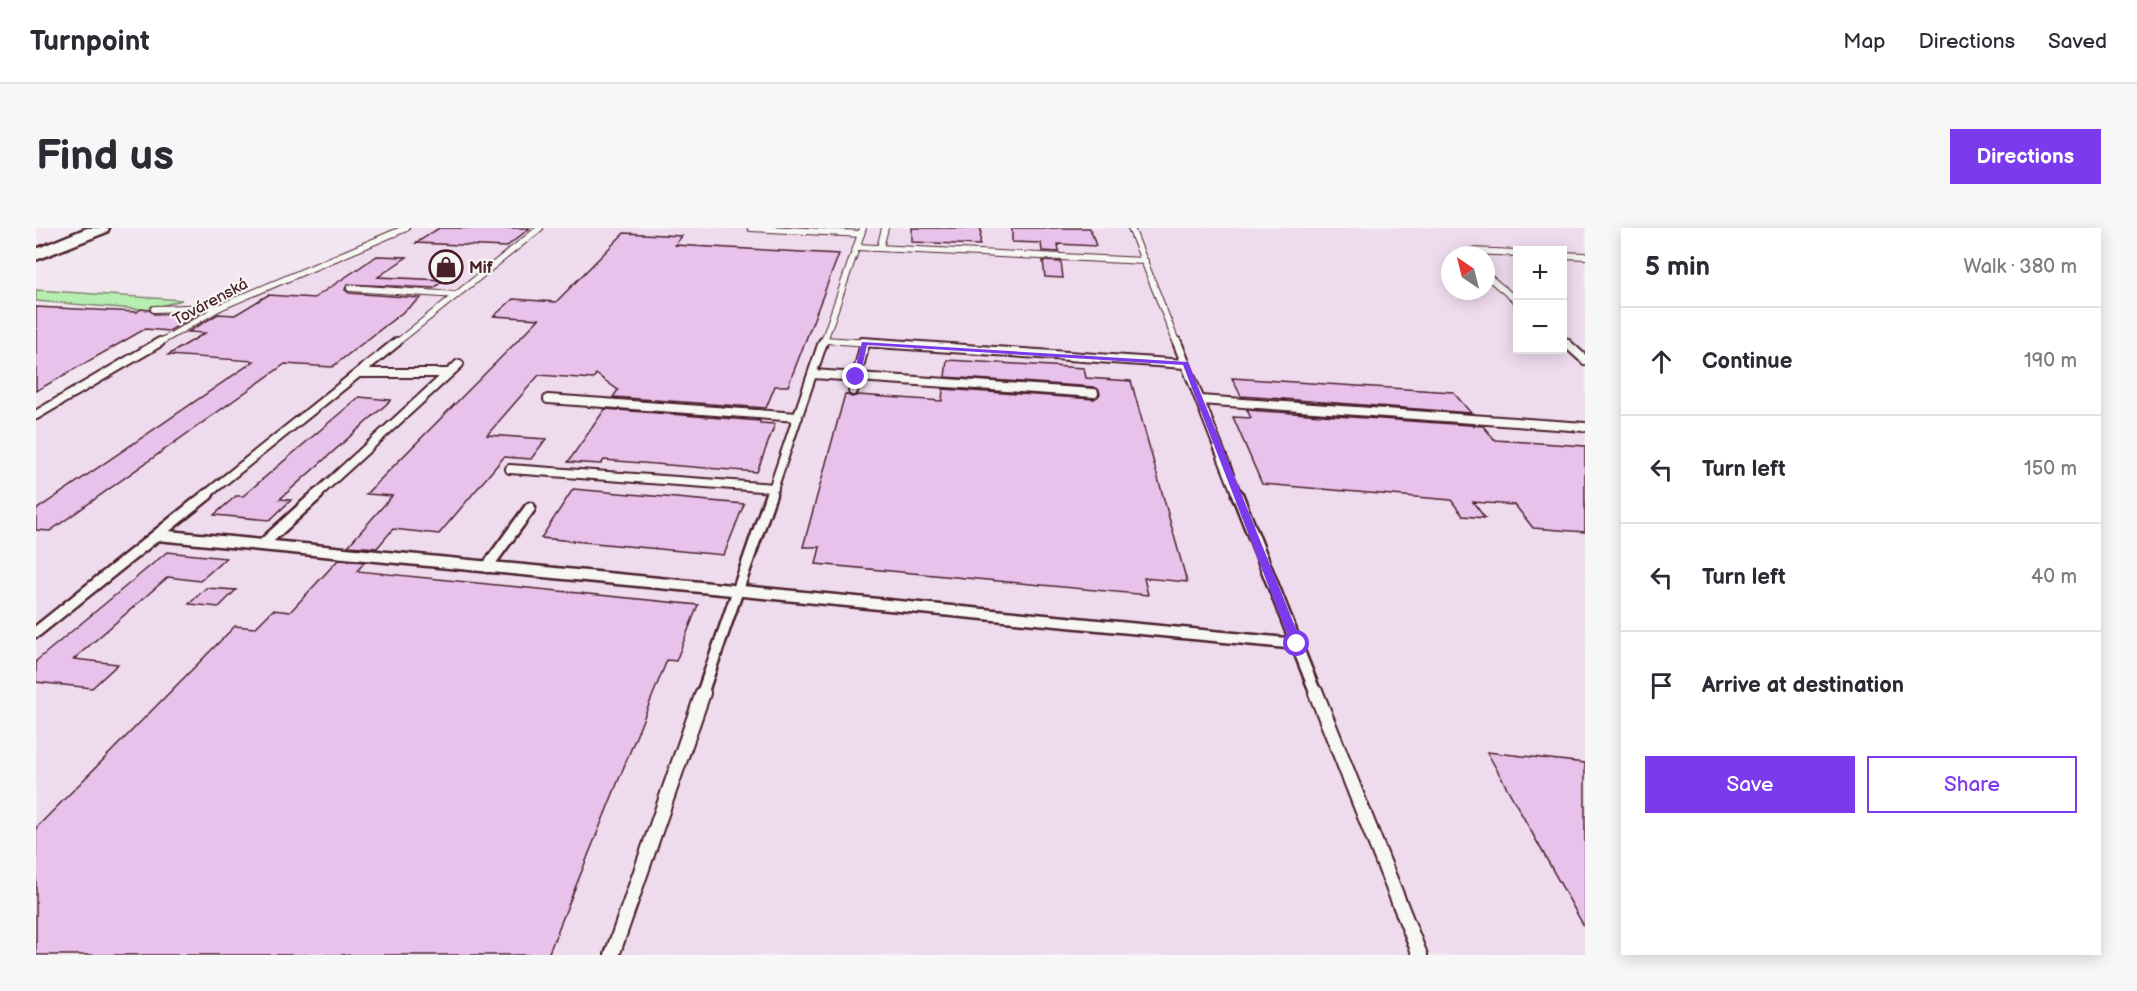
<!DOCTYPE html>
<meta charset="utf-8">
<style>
:root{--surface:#fff;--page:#f7f7f7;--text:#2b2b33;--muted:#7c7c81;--line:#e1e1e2;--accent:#7c3aed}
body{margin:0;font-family:"Balsamiq Sans",sans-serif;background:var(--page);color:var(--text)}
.controls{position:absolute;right:18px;top:18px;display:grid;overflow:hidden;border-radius:0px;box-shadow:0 3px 15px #0003}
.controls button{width:54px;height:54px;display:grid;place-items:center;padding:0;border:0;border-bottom:2px solid var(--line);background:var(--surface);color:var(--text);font:30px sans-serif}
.compass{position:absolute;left:1405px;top:18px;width:54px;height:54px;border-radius:50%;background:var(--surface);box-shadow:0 3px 15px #0003;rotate:325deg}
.stop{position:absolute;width:18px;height:18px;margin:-14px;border:4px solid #7c3aed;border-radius:50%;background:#fff}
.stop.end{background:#7c3aed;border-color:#fff;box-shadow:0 2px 6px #0008}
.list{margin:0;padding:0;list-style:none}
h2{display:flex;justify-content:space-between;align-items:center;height:78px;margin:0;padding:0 24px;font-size:26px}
h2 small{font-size:20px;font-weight:400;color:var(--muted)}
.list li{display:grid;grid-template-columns:39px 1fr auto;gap:18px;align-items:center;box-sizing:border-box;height:108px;padding:0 24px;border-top:2px solid var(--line)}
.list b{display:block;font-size:22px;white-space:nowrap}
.list em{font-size:20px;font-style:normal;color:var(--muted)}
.actions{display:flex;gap:12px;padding:18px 24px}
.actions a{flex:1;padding:14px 0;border:2px solid var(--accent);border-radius:0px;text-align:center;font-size:21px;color:var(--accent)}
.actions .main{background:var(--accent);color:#fff}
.icon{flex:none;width:33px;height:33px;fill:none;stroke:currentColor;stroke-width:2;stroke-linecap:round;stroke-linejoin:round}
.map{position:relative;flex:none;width:1549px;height:727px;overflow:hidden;border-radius:0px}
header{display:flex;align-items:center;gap:36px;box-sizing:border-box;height:84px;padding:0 30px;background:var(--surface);border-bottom:2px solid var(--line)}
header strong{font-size:28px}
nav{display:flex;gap:33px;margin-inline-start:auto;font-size:21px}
.intro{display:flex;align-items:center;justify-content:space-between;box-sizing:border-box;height:144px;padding:0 36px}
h1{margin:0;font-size:42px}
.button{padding:15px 27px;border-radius:0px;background:var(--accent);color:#fff;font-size:21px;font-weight:700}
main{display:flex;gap:36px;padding:0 36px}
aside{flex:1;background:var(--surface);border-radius:0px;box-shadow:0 3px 15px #0003}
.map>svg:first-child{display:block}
.built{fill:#efdbee;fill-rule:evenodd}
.green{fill:#b6eeb1;stroke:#80866e;stroke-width:1.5}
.building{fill:#e9c2eb;stroke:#4a1f2b;stroke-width:1.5}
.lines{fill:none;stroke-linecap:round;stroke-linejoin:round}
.service-far3-casing{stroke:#4a1f2b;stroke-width:8}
.service-far2-casing{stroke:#4a1f2b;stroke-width:12}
.service-far1-casing{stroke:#4a1f2b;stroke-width:15}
.service-casing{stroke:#4a1f2b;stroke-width:18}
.primary-casing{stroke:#4a1f2b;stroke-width:5}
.service-far3{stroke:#f6f6f2;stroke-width:6}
.service-far2{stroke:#f6f6f2;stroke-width:8}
.service-far1{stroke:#f6f6f2;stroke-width:10}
.service{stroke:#f6f6f2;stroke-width:14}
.primary{fill:#f6f6f2;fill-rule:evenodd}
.route{fill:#7c3aed}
.labels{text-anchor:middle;stroke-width:4.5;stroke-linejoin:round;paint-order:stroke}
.far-poi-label{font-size:16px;font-weight:bold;fill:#4a1f2b;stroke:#f6f6f2;text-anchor:start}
.far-street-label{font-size:16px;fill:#4a1f2b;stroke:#f6f6f2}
</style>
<header>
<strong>Turnpoint</strong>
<nav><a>Map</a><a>Directions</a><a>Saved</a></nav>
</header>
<div class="intro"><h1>Find us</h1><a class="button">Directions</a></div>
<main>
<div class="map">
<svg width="1549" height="727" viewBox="0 0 1549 727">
<rect width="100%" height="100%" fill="#f2e6f0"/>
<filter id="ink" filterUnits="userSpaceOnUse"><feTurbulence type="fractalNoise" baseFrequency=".0167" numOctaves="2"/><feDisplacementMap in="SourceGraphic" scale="12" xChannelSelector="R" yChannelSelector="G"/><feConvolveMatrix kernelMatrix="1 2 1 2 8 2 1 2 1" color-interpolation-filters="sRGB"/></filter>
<g filter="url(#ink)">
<!-- built -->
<path class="built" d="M358,0H1549V727H0V185L213,61ZM1482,22H1526V122H1482ZM1414,27H1450V63H1414Z"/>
<!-- green -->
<path class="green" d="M0,62L146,72L111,82L0,73Z"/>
<!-- building -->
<g class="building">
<path d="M403,0H494L470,19L380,15Z"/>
<path d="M876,0H945L944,17L876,14Z"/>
<path d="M976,0H1054L1060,18L1022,16L1023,24L1006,23L1005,15L976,14Z"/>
<path d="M588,5L646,8L639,17L803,26L752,158H739L730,180L577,169L582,162L560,146L557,151L503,147L451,207L510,211L495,231L468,229L403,306L357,301L341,320L312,318L356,268L330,266L503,91L458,88L477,71L520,74Z"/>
<path d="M341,28L371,29L342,49L408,52L398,60L311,56L309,62L313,65L385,70L296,139L249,136L14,303L0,302V282L218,133L132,127L169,105L152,104L182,86L199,87L232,67L278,70Z"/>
<path d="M1007,33L1025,34L1027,50L1009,49Z"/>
<path d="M0,79L101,84L105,81L113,82L118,86L164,85L133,103L109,101L0,163Z"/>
<path d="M911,132L1048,140L1050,150L1095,153L1151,354L1108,350L1112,367L780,336L784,319H767L809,166L816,169L822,167L906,173L907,161L1058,171L1064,166L1063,162L1058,159L909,149Z"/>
<path d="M1196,150L1417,164L1435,185L1205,168Z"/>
<path d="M323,169L355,172L244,271L255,272L234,292L178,287L200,268H207Z"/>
<path d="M569,181L724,193V195L739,196L721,244L568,232L565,236L532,234Z"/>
<path d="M1211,182L1447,198L1459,212L1549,218V304L1497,300L1479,277L1437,274L1449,290L1427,288L1415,272L1226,256L1197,189L1215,190Z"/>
<path d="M537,261L708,276L688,327L505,310Z"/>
<path d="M131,324L190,330L164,353L132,349L38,431L82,436L56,460L0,454V433Z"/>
<path d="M302,332L329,334L321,343L662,377L640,433L631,432L512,727H0V600L199,398L219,400L237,382L254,384Z"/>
<path d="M170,360L200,362L183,379L153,376Z"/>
<path d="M1451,524L1549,535V700L1461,542Z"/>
</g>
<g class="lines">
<defs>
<g id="service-far3">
<path d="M715,0L825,6"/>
<path d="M1095,0L1141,116"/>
<path d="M821,19L1109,33"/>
<path d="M844,20L849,0"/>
<path d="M1429,27L1435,23L1482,25"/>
<path d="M1526,27L1549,28"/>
<path d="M1450,47L1482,74"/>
<path d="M314,60L421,67"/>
<path d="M118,81L184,79"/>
<path d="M789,112L849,116"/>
<path d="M1526,112L1531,116"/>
<path d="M121,116L184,79L370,0"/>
<path d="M359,116L504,0"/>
<path d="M787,116L827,0"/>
</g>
<g id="service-far2">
<path d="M826,114L1149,136"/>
<path d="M1141,114L1201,267"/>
<path d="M1529,114L1549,132"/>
<path d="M323,145H413"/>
<path d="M777,146L1058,165"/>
<path d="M817,163L829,115"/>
<path d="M512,171L762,189"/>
<path d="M1164,172L1549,199"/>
<path d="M0,187L124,114"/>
<path d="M474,241L738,260"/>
<path d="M170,267L361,114"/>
<path d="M280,267L423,136"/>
<path d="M735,267L787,114"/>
</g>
<g id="service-far1">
<path d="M1201,266L1280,466"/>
<path d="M121,307L1261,416"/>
<path d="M226,317L282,266"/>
<path d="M451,339L494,280"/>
<path d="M0,404L172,266"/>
<path d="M666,466L735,266"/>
</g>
<g id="service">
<path d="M1280,465L1384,727"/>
<path d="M576,727L667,465"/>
</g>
<path id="primary" d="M51,0H73L71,4L0,32V21Z"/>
</defs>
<!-- service-far3 casing -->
<use href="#service-far3" class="service-far3-casing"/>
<!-- service-far2 casing -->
<use href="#service-far2" class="service-far2-casing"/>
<!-- service-far1 casing -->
<use href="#service-far1" class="service-far1-casing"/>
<!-- service casing -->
<use href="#service" class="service-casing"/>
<!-- primary casing -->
<use href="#primary" class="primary-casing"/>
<!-- service-far3 -->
<use href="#service-far3" class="service-far3"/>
<!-- service-far2 -->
<use href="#service-far2" class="service-far2"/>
<!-- service-far1 -->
<use href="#service-far1" class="service-far1"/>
<!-- service -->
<use href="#service" class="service"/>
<!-- primary -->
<use href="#primary" class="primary"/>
</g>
</g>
<!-- route -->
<path class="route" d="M826,114L1152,134L1266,416L1264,419L1261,420L1255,416L1147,137L831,117L824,149L820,151L817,149Z"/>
<!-- icons -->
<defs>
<symbol id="shop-ring" viewBox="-11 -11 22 22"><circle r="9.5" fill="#f6f6f2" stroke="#4a1f2b" stroke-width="1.5"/><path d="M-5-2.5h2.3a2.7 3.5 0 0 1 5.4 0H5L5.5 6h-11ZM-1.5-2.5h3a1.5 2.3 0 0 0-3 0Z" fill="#4a1f2b"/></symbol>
</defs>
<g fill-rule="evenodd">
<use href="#shop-ring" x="391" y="20" width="38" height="38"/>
</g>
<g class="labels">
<!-- far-poi labels -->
<g class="far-poi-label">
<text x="433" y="45">Mif</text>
</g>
<!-- far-street labels -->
<g class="far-street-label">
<text transform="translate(174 73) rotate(-28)" y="6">Továrenská</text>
</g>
</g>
</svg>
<div class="controls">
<button>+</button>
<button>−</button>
</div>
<svg class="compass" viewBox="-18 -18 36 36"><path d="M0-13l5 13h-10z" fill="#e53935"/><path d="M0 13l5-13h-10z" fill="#7c7c81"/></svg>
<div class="stop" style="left:1261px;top:416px"></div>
<div class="stop end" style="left:820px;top:149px"></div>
</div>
<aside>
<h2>5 min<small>Walk · 380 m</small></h2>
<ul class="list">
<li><svg class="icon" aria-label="ahead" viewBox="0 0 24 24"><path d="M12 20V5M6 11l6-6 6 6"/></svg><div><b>Continue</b></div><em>190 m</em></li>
<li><svg class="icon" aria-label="left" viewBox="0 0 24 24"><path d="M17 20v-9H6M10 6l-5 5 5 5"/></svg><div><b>Turn left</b></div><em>150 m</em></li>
<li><svg class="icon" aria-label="left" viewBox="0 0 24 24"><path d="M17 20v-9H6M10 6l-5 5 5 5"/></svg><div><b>Turn left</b></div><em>40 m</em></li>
<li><svg class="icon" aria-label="arrive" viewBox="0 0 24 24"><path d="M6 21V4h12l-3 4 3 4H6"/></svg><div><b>Arrive at destination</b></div></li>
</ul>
<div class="actions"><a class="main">Save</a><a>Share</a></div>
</aside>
</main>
